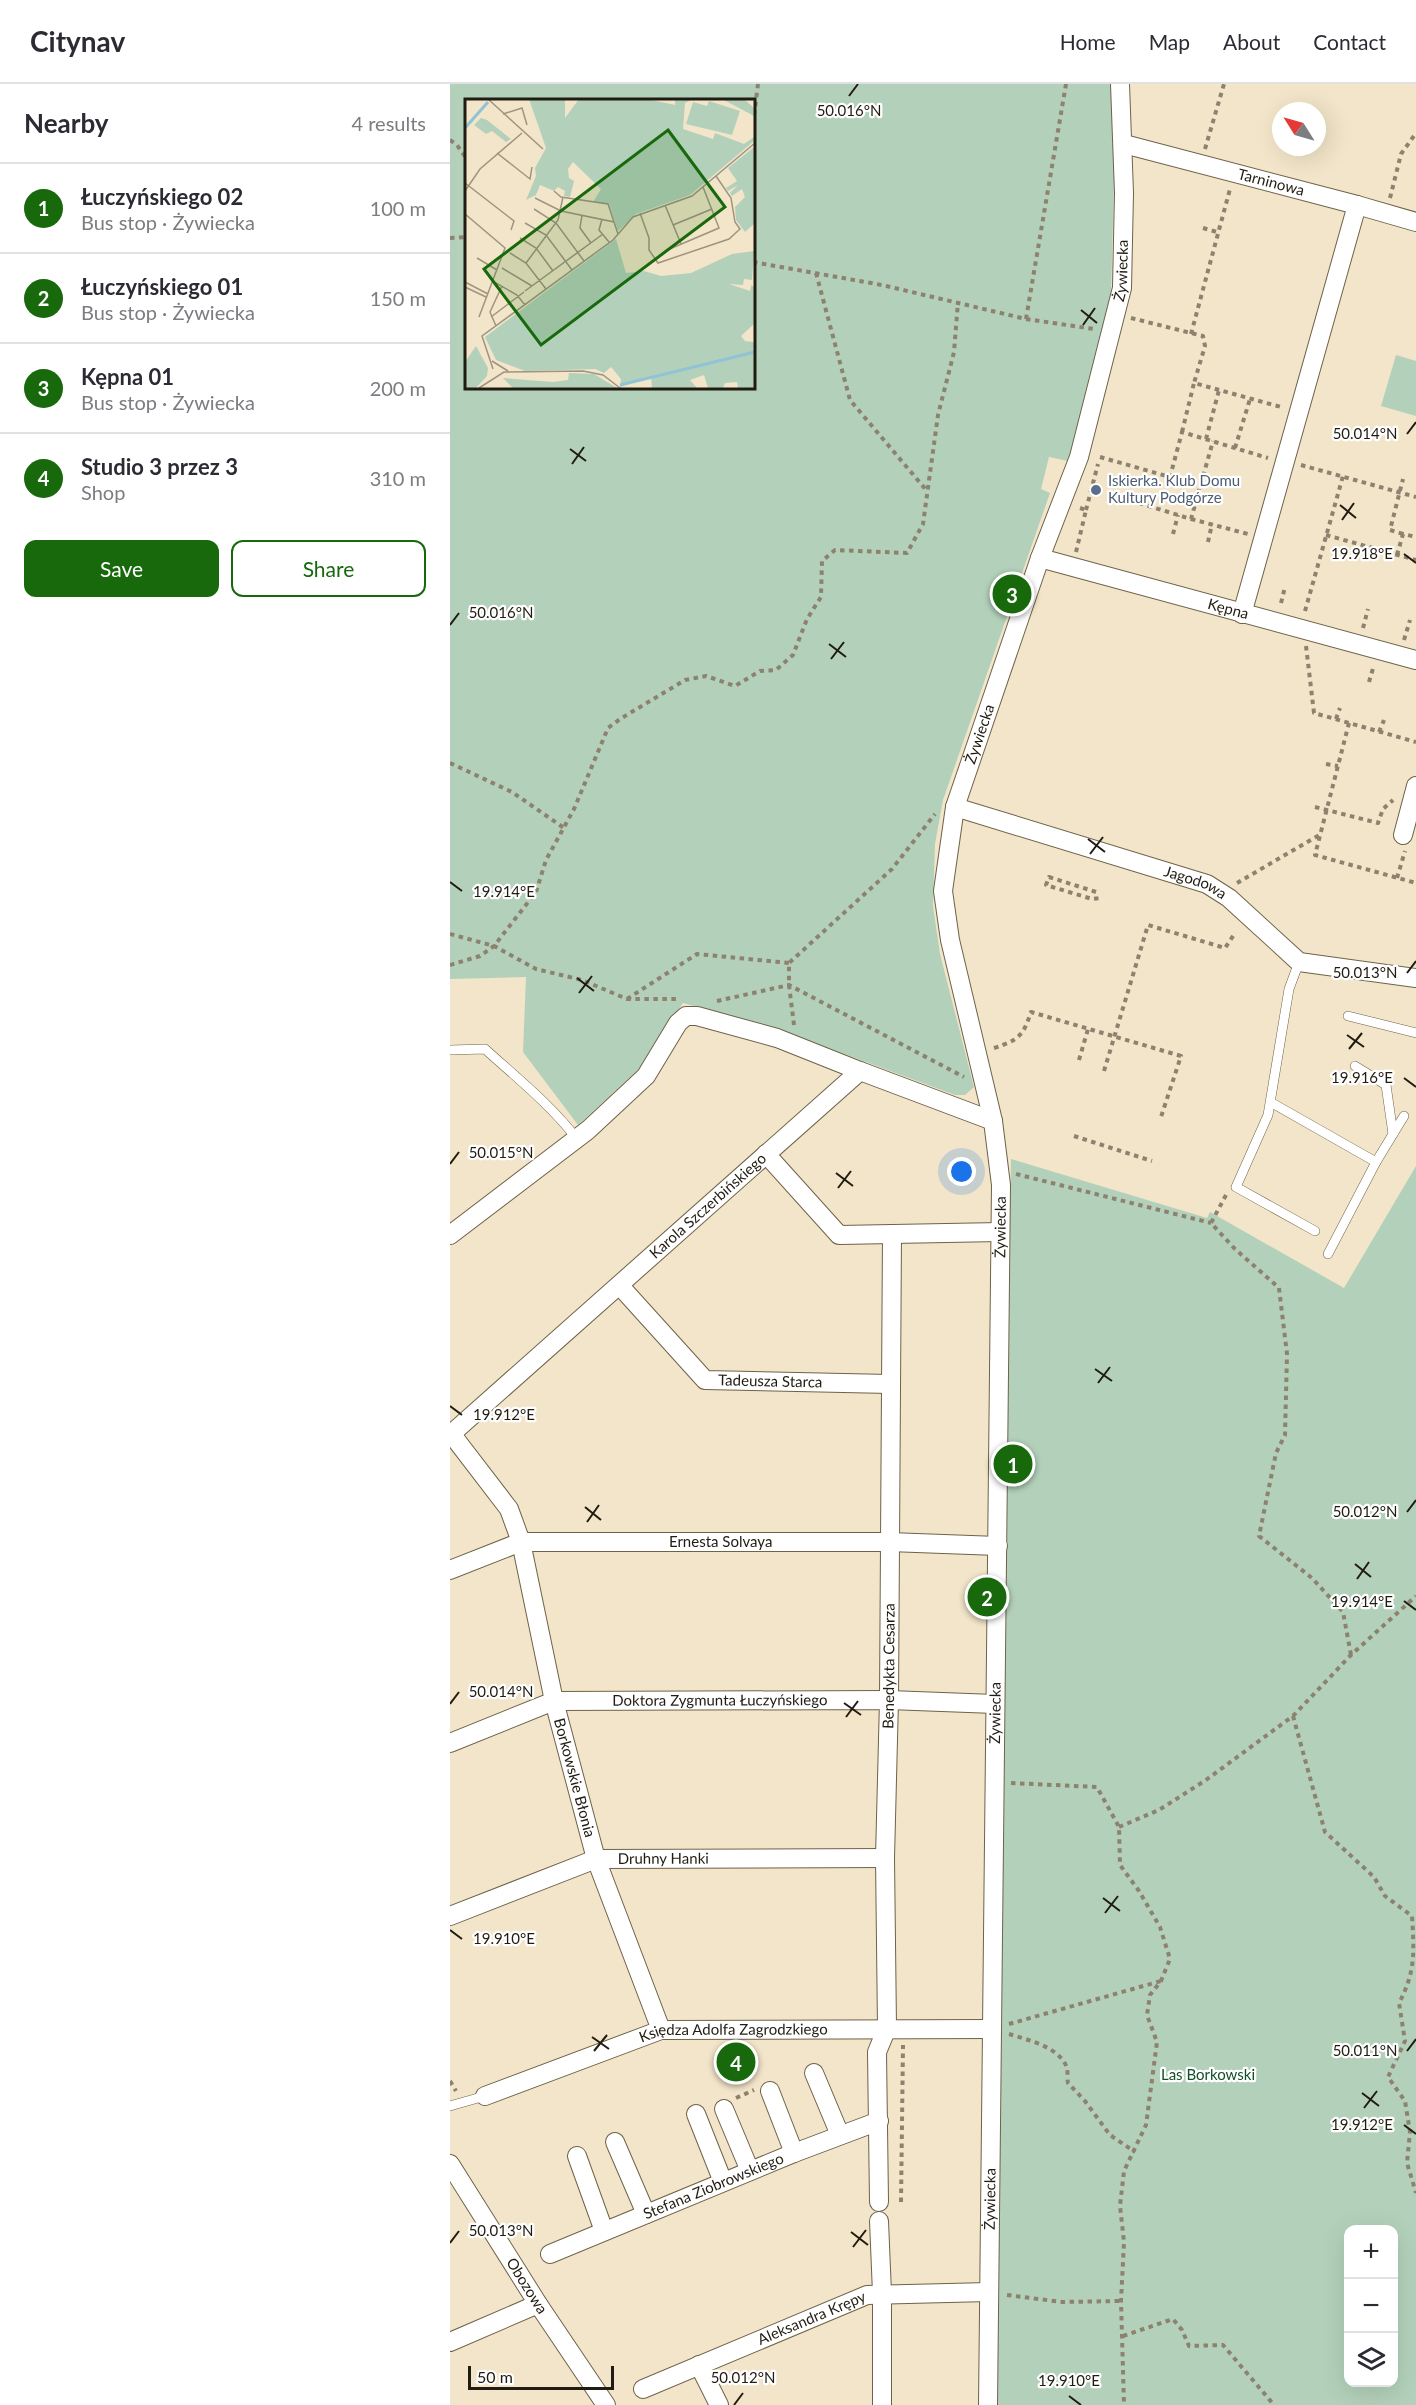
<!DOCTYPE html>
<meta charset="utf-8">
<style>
:root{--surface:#fff;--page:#f7f7f7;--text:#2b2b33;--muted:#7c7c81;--line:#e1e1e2;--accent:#17690c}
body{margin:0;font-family:Lato,sans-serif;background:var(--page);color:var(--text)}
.controls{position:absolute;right:18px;bottom:18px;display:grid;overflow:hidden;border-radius:12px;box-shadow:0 6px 24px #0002}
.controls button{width:54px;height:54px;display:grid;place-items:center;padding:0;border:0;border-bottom:2px solid var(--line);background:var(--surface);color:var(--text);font:30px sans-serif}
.compass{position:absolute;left:822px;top:18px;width:54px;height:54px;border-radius:50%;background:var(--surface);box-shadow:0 6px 24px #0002;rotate:307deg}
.scale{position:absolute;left:18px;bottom:15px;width:146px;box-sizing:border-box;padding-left:6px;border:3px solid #211c12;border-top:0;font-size:16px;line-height:21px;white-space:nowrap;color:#211c12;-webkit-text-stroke:4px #fff;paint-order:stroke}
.you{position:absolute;left:512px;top:1088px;width:21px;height:21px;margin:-15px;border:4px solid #fff;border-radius:50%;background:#1a73e8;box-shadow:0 0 0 9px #1a73e833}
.badge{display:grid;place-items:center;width:39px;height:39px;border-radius:50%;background:var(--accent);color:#fff;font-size:20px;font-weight:700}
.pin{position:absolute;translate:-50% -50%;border:3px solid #fff;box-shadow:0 2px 6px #0006}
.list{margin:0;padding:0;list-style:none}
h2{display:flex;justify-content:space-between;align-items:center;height:78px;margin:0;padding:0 24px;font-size:26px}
h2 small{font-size:20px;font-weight:400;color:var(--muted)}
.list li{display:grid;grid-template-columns:39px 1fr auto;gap:18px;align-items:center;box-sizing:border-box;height:90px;padding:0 24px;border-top:2px solid var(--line)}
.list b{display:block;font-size:22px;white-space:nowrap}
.list p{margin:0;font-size:20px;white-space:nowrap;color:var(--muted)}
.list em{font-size:20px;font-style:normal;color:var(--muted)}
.actions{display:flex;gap:12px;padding:18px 24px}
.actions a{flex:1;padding:14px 0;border:2px solid var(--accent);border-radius:12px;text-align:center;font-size:21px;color:var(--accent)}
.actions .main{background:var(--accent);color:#fff}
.icon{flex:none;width:33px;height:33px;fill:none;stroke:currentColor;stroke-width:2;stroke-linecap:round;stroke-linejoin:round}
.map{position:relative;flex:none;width:966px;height:2321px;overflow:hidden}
header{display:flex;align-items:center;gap:36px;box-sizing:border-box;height:84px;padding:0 30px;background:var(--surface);border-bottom:2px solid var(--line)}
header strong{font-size:28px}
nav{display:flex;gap:33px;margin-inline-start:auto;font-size:21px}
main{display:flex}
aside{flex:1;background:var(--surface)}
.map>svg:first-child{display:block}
.green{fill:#b3d1ba;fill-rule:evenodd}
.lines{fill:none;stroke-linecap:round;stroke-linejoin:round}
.service-casing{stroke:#6e6249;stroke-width:10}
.minor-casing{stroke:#6e6249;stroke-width:20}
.path{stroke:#8c826f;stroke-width:4;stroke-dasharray:4.5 4.5;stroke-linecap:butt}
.service{stroke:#fff;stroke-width:9}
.minor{stroke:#fff;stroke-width:18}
.ticks{fill:none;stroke:#211c12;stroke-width:2}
.service-dot{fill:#5c6f8a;stroke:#fff;stroke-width:2}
.labels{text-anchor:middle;stroke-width:4.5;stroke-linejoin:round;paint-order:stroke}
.street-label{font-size:15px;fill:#211c12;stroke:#fff}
.service-label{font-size:15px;fill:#4e5e75;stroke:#fff;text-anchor:start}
.park-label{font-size:15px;fill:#114e27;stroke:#fff}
.inset-river{fill:none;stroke:#91c3d6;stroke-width:3}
.inset-road{fill:none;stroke:#9e9580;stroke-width:1.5}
.view{fill:#17690c;fill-opacity:0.15;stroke:#17690c;stroke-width:3}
.inset-edge{fill:none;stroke:#211c12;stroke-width:3}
.ticks-label{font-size:15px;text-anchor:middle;fill:#211c12;stroke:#fff;stroke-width:4.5;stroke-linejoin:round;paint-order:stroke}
</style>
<header>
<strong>Citynav</strong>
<nav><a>Home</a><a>Map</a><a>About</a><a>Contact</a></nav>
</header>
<main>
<aside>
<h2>Nearby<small>4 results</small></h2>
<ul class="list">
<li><span class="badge">1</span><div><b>Łuczyńskiego 02</b><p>Bus stop · Żywiecka</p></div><em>100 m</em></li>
<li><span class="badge">2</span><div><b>Łuczyńskiego 01</b><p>Bus stop · Żywiecka</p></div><em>150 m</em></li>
<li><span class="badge">3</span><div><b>Kępna 01</b><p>Bus stop · Żywiecka</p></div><em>200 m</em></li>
<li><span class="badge">4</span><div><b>Studio 3 przez 3</b><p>Shop</p></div><em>310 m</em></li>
</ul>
<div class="actions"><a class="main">Save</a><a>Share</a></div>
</aside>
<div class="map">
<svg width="966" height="2321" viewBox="0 0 966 2321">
<rect width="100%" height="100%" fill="#f2e5c9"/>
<!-- green -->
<g class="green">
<path d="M0,0H662L665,62L661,210L634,326L618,377L599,373L591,405L600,409L493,716L485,760L483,822L490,870L524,1003L515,1011H505L327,945L233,919L191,983L128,1041L73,968L76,893L0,895ZM16,16H303V303H16Z"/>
<path d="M946,271L966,277V332L931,322Z"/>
<path d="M561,1075L757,1134L760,1128L894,1204L966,1082V2321H547L557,1397H566V1361H557ZM898,2146H944V2298H898Z"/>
</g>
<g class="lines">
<defs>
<g id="service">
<path d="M849,878L839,905L818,1031L786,1103L865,1147"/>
<path d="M898,932L966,949"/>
<path d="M0,966L35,965C67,994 101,1021 127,1055"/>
<path d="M905,982L936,1001L943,1050"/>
<path d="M822,1019L926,1078"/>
<path d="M878,1170L926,1078L954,1032"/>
<path d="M0,2022L35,2012"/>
</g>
<g id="minor">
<path id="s1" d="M674,60L907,121L966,138"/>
<path id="s2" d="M590,474L966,576"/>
<path d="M792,530L907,121"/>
<path id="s3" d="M505,723L757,800L779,814L849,878L966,894"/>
<path d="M953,751L966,702"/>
<path d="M316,1070L389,1151L550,1148"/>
<path d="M0,1151L138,1046L196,992L228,939L236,932H247L327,954L410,987"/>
<path id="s4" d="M170,1202L255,1296L440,1300"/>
<path id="s5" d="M0,1348L59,1425L71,1458L104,1617L146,1775L211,1946"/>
<path id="s6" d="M0,1351L410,987L543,1037"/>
<path id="s7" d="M0,1486L71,1458H439L548,1462"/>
<path id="s8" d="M0,1659L104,1617L439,1616L545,1620"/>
<path id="s9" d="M0,1832L146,1775L435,1774"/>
<path d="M364,1989L390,2051"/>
<path d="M320,2007L344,2069"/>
<path id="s10" d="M35,2012L211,1946L541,1945"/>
<path d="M274,2025L300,2087"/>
<path d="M246,2030L273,2098"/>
<path d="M165,2058L196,2130"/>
<path d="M127,2072L154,2147"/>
<path id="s11" d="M0,2080L88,2220L156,2321"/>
<path id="s12" d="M429,2118L427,1968L437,1944L435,1774L439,1616L442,1150"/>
<path d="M429,2137L432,2209V2321"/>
<path id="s13" d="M100,2170L344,2069L429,2037"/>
<path d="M0,2258L88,2220"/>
<path d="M249,2281L269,2321"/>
<path id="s14" d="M193,2305L417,2211L539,2208"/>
<path id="s15" d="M538,2321L551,1101L543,1037L500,856L493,807L505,723L590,474L629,373L672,204L674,109L670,0"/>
</g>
</defs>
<!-- service casing -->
<use href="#service" class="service-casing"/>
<!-- minor casing -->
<use href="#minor" class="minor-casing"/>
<!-- path -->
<g class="path">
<path d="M303,40L308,0"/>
<path d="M0,56L7,61L16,74"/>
<path d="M755,65L774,0"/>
<path d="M940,114L951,70L966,49"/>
<path d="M753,144L767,148"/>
<path d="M0,154L16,153"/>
<path d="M303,178L432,201L576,235L644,245"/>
<path d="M366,189L400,316L477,407"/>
<path d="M681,234L753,252L755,262L744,299"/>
<path d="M576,235L616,0"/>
<path d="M741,250L780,105"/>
<path d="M732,348L744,299L831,323"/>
<path d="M756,355L769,306"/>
<path d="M785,364L800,315"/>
<path d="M650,373L720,393L732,348L818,374"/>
<path d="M851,381L966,413"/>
<path d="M689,419L741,435L763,357"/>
<path d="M636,426L648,380"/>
<path d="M741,435L798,450"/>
<path d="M723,450L728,431"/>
<path d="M953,450L940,446L953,395"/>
<path d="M876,451L966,476"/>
<path d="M758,458L762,440"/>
<path d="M626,468L636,426L627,423"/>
<path d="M947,471L953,450L966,453"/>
<path d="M831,519L835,503"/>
<path d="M855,527L893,392"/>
<path d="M913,544L918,525"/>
<path d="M954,556L960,536"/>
<path d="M856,562L864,629L966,658"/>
<path d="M919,598L924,581"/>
<path d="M886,635L890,624"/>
<path d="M899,639L865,771L966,799"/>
<path d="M929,648L934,636"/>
<path d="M0,679L62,708L114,744"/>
<path d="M876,680L888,682"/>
<path d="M865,723L928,739L933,725L943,716"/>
<path d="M947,794L955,767"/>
<path d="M787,799L871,750"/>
<path d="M646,808L599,793L596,801L642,815L650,814"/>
<path d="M0,850L44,862L86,885L132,896L177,915H227"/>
<path d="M0,881L30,872L44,862L86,808L96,776L124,725L158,644L170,635L235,596L256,592L285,602L310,587L326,586L343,571L357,535L371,513L372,477L385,466L457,469L473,440L488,331L504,268L508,218"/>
<path d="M177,915L247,870L339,879"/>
<path d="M267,917L339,901L514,993"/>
<path d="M344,941L339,901V879L442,785L485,730"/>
<path d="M544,964C569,956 573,952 581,928L731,972L710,1036"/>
<path d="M629,976L638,945"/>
<path d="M654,987L698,841L775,864L785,849"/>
<path d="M624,1052L702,1077"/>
<path d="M566,1090L761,1139"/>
<path d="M776,1111L761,1139L784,1164L829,1204L837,1270L835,1351L826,1369L809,1452L862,1494L893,1528L901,1571"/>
<path d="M843,1632L875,1748L924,1793L935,1812L962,1832C964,1868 966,1887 949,1919L955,1957L938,1993L955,2017L960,2048L957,2079L966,2109"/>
<path d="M561,1699L647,1703L669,1743L670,1781L689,1807L710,1843L720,1875L711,1897L700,1911L697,1931L707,1958L696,2041L674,2087L670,2122L674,2158L671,2217L674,2321"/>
<path d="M669,1743L709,1726L756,1696L843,1632L901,1571L966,1512"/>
<path d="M559,1940L711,1897"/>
<path d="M559,1950C578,1956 610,1963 617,1984C618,1988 617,1995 618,1999L635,2017L660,2051L685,2068"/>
<path d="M0,1997L6,2007"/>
<path d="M286,2014L304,2006"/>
<path d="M451,2118L453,1961"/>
<path d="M557,2211L612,2218L671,2217"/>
<path d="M673,2252L723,2235L732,2246L739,2262L773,2261L824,2321"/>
</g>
<!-- service -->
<use href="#service" class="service"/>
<!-- minor -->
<use href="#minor" class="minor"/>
</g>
<!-- ticks -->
<path class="ticks" d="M399,12L408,0M631,226L647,239M633,241L645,224M957,350L966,338M120,365L136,377M122,380L134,363M890,421L906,434M892,436L904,419M954,470L966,479M0,541L9,529M379,560L396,573M381,575L394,558M638,755L655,768M640,770L653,753M0,798L12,807M957,889L966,877M127,894L144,907M129,909L142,892M897,951L914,963M899,965L912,949M954,994L966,1003M0,1080L9,1068M386,1089L403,1102M388,1104L401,1087M645,1285L662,1297M648,1299L660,1283M0,1322L12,1331M135,1423L151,1436M957,1428L966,1416M137,1438L149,1421M905,1480L921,1493M907,1495L919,1478M954,1517L966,1526M394,1619L411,1631M0,1620L9,1608M396,1633L408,1617M653,1814L670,1827M655,1829L668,1812M0,1846L12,1855M142,1953L159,1965M144,1967L157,1951M957,1967L966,1955M912,2009L929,2022M914,2024L927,2007M954,2041L966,2050M401,2148L418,2161M0,2159L9,2147M403,2163L416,2146M619,2312L631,2321M284,2321L293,2309"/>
<!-- markers -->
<circle class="service-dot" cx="646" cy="406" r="6"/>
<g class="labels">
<!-- street labels -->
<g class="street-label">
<text dy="5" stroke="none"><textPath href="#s1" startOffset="152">Tarninowa</textPath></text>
<text dy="5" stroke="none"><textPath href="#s15" startOffset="2168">Żywiecka</textPath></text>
<text dy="5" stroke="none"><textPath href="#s2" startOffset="195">Kępna</textPath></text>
<text dy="5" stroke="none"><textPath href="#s15" startOffset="1682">Żywiecka</textPath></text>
<text dy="5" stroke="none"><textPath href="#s3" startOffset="252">Jagodowa</textPath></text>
<text dy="5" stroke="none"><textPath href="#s6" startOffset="345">Karola Szczerbińskiego</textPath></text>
<text dy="5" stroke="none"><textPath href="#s15" startOffset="1178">Żywiecka</textPath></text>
<text dy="5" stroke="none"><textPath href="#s4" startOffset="192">Tadeusza Starca</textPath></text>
<text dy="5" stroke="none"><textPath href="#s7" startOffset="276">Ernesta Solvaya</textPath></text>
<text dy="5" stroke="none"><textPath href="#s12" startOffset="538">Benedykta Cesarza</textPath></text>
<text dy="5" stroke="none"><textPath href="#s8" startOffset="278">Doktora Zygmunta Łuczyńskiego</textPath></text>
<text dy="5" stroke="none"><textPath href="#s15" startOffset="692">Żywiecka</textPath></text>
<text dy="5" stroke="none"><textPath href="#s5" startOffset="374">Borkowskie Błonia</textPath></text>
<text dy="5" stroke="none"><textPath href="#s9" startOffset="224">Druhny Hanki</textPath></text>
<text dy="5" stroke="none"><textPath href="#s10" startOffset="260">Księdza Adolfa Zagrodzkiego</textPath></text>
<text dy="5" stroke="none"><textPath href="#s13" startOffset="177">Stefana Ziobrowskiego</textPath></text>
<text dy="5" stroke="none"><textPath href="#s15" startOffset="206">Żywiecka</textPath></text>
<text dy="5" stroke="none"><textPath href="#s11" startOffset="144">Obozowa</textPath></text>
<text dy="5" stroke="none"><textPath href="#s14" startOffset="183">Aleksandra Krępy</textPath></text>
</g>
<!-- service labels -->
<g class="service-label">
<text x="658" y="402">Iskierka. Klub Domu<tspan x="658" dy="17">Kultury Podgórze</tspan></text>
</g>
<!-- park labels -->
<g class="park-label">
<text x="758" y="1996">Las Borkowski</text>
</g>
</g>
<!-- overview -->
<g transform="translate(15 15)">
<rect width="290" height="290" fill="#f2e5c9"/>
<path d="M64,0H100V19L114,0H182L210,6V0H228L220,4L218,30L248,40L250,34L279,45L289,38V42L225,96L171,115L153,132L144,105L128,103L136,90L108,63L103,70L104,79L109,82L105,98L99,97L100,92L93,88L89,92L75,86L71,96L61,101L71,77L70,69L81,49ZM257,0H279L289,9V17ZM244,2L275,12L267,36L221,25L228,3L242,7ZM16,19L22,21L46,40L41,43L27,32L21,35L9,26ZM289,48V125L280,133L271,121L270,108L280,98L277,90L267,97L265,94L273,86L263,92L261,89L272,82L263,69ZM151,140L161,174L179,172L196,177L226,174L267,155L289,152L287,181L279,180L278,186L264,185L285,192L286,186L289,188V225L276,237L280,242L289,243V289H273L272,283L260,284L258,289H243L239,276L225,281L232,289H187L186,278L196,274L155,288L156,280L146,268L139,274L130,270L60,272L31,261L20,238ZM11,247L23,269L22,277L11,289H0V263ZM104,274L129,275L152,289H48L38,279L88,283L103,281Z" fill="#b3d1ba"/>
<path class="inset-river" d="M0,29L23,3M155,286L290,253"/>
<path class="inset-road" d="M23,0L78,50M38,15L57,9L62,26M32,54L65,80L67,68M0,84L49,122L46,131M0,92L15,70L57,34M89,92L96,98L143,105L149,123M70,99L96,112L149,123L153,135M200,106L216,145M69,110L91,124L119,162M175,114L184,139V151L193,164L264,140L275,130L270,123L266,99L251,77M0,115L40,149L14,218M117,116L115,129L126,144M137,120L134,131L144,143M60,124L81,136L107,171M208,126L247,110M55,139L71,149L88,172M200,152L254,129L238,88M45,154L61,164L81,190M12,159L32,171M61,164L93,121L98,98M37,169L67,187M0,183L23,195M31,184L52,196L60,206M0,188L21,198M60,192L138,135M26,218L59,193M31,227L25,213L37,187M27,262L43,272M28,270L17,237L148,141L168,118L227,97L290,44M14,289L39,273L118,272L138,276L155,289"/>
<path class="view" d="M203,31L260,108L76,246L19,170Z"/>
<rect width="290" height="290" class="inset-edge"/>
</g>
<g class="ticks-label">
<text x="399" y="32">50.016°N</text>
<text x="915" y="355">50.014°N</text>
<text x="912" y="475">19.918°E</text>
<text x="51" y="534">50.016°N</text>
<text x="54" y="813">19.914°E</text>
<text x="915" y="894">50.013°N</text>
<text x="912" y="999">19.916°E</text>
<text x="51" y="1074">50.015°N</text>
<text x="54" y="1336">19.912°E</text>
<text x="915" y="1433">50.012°N</text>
<text x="912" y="1523">19.914°E</text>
<text x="51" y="1613">50.014°N</text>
<text x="54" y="1860">19.910°E</text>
<text x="915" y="1972">50.011°N</text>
<text x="912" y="2046">19.912°E</text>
<text x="51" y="2152">50.013°N</text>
<text x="293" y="2299">50.012°N</text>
<text x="619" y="2302">19.910°E</text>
</g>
</svg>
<div class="controls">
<button>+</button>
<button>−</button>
<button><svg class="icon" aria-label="layers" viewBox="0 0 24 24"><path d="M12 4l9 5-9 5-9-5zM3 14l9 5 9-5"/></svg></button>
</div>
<svg class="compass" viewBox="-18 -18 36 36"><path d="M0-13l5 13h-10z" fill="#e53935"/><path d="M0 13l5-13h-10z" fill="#7c7c81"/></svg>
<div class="scale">50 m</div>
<div class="you"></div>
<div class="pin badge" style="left:563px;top:1380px">1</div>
<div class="pin badge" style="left:537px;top:1513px">2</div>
<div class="pin badge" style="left:562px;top:510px">3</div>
<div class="pin badge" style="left:286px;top:1978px">4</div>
</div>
</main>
